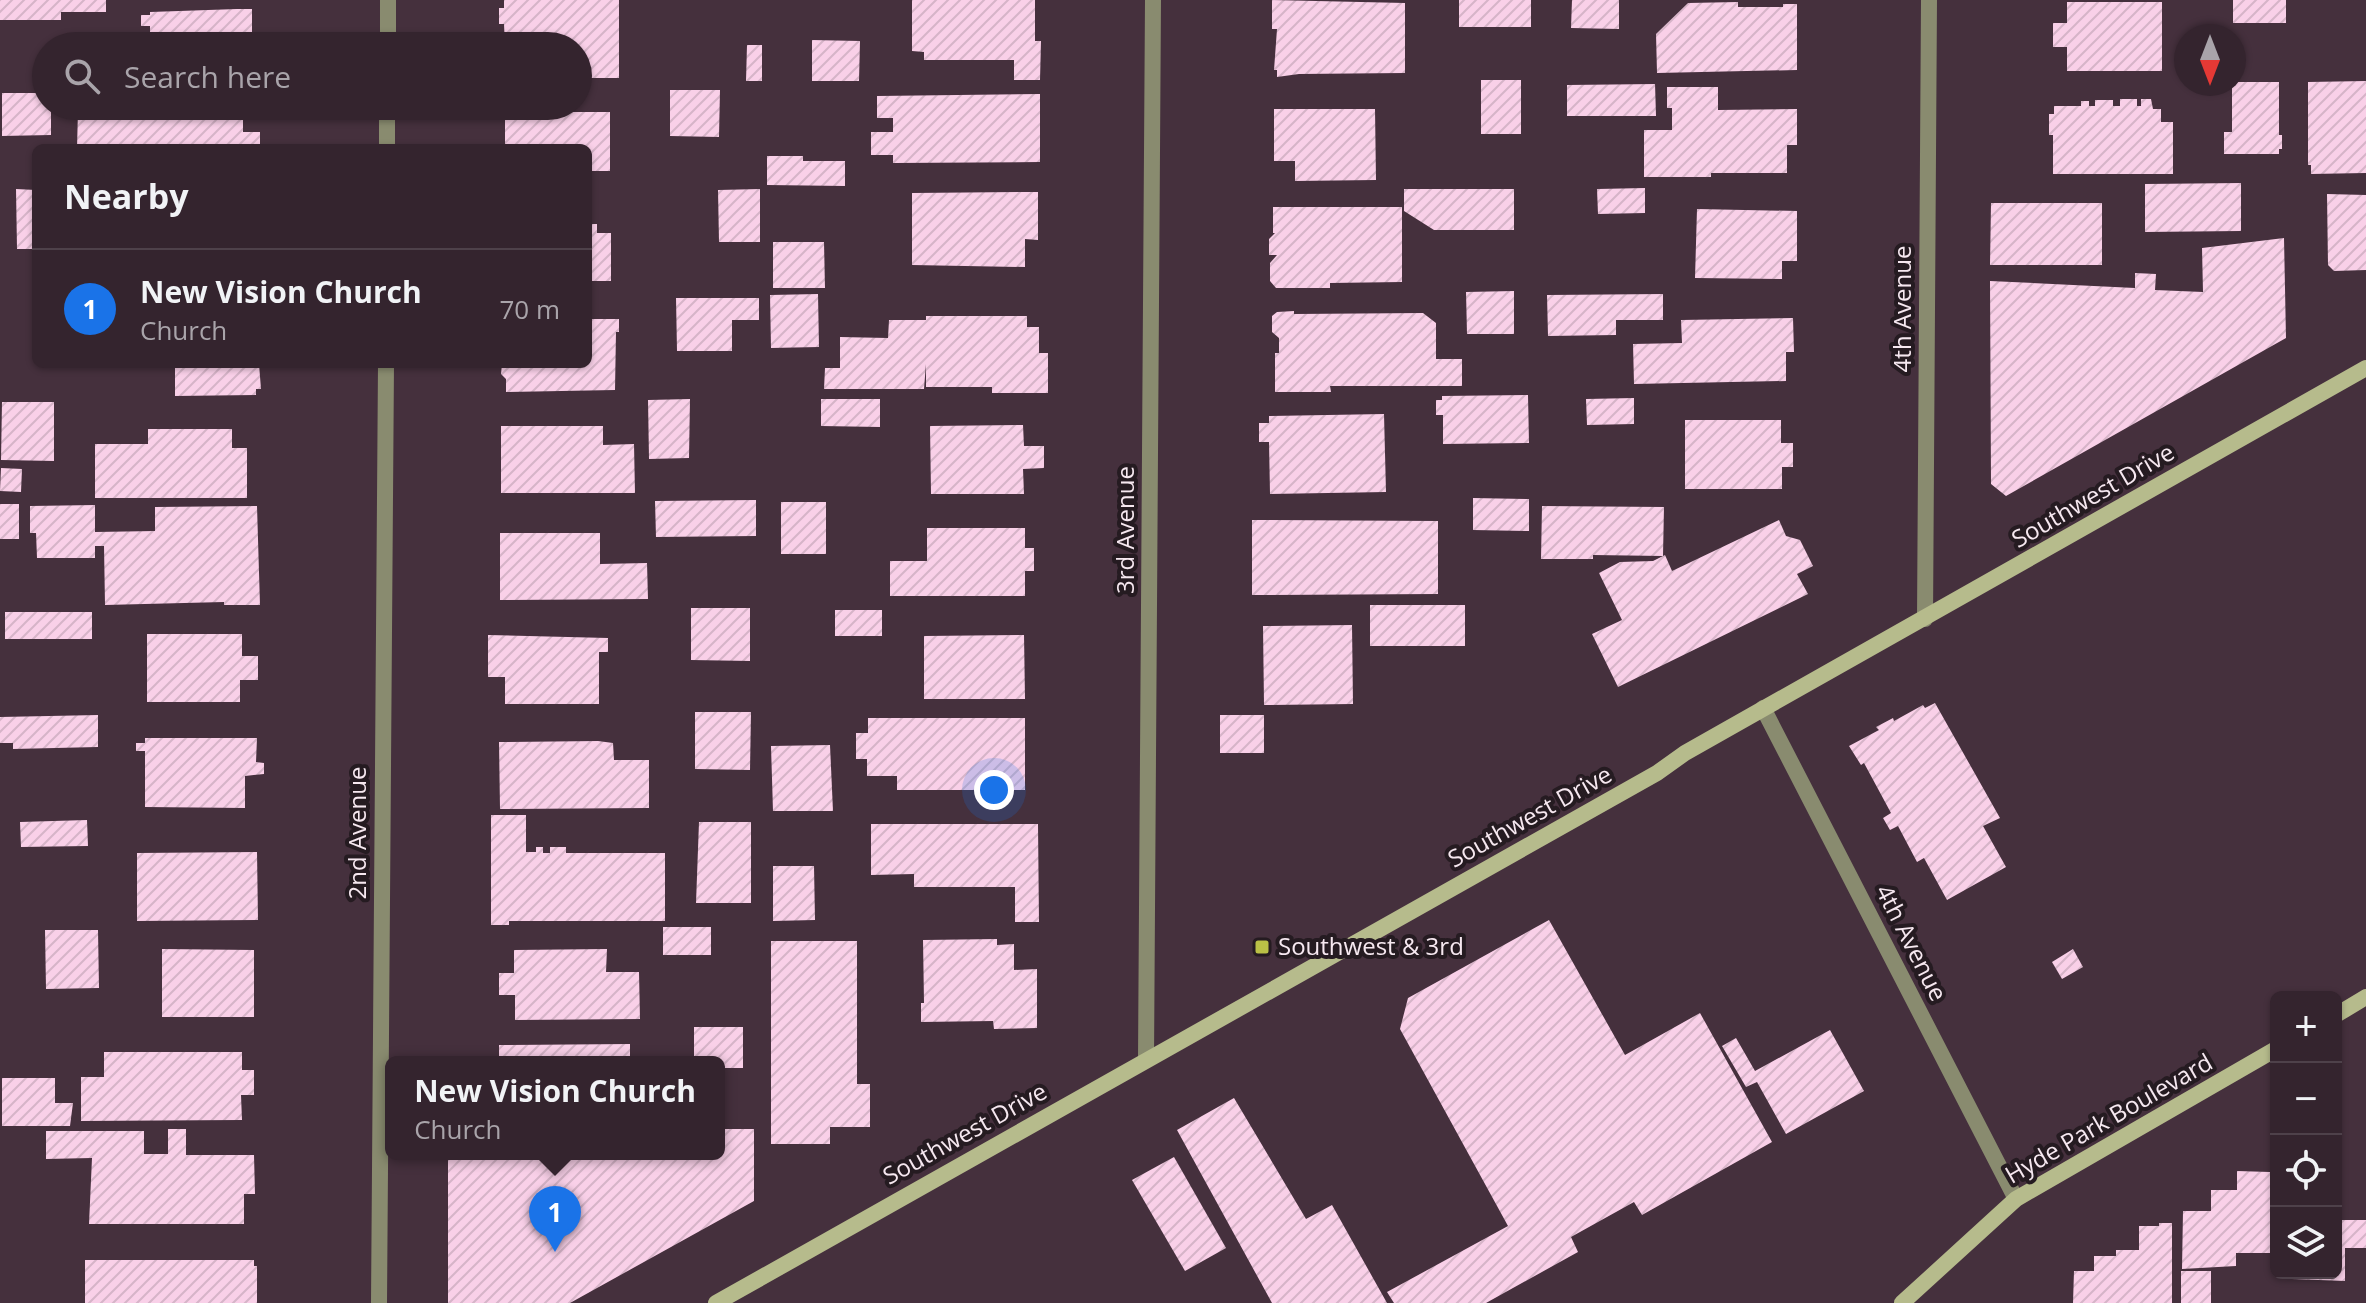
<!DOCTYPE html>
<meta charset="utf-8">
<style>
:root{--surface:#34242e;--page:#3f303a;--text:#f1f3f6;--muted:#a9a4aa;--line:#4e414a;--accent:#1a73e8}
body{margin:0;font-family:"Open Sans",sans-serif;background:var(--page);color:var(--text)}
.controls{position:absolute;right:24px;bottom:24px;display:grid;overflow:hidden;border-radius:12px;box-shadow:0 2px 6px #0004}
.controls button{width:72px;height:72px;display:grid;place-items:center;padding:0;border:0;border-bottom:2px solid var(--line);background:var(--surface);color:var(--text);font:40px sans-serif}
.compass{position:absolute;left:2174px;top:24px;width:72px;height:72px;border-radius:50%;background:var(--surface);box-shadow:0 2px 6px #0004;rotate:180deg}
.you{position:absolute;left:994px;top:790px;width:28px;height:28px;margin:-20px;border:6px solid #fff;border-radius:50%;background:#1a73e8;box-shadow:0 0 0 12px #1a73e833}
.badge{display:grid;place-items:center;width:52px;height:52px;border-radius:50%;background:var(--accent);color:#fff;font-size:26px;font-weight:700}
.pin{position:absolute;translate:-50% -66px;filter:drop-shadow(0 2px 4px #0008)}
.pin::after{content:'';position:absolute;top:42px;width:28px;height:24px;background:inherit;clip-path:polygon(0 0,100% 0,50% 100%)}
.popup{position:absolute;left:385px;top:1056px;width:340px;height:104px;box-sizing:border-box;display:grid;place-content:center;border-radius:12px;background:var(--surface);filter:drop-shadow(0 2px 6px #0005);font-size:26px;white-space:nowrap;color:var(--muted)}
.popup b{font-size:30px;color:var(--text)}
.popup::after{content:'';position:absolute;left:50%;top:100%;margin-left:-16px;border:16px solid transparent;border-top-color:var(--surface)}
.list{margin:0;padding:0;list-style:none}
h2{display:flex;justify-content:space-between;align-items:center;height:104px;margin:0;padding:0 32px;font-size:34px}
h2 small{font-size:26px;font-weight:400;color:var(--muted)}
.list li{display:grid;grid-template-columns:52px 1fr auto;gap:24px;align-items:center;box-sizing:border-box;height:120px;padding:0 32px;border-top:2px solid var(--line)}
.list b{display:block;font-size:30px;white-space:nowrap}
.list p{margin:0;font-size:26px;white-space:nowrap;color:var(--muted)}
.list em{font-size:26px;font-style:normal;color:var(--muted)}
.icon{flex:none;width:44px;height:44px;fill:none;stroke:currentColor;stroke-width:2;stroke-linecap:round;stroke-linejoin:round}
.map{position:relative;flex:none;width:2366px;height:1303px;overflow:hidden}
.search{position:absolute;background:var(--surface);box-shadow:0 2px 6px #0004;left:32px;top:32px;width:560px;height:88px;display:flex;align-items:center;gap:20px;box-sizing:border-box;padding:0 28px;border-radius:44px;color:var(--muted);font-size:30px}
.panel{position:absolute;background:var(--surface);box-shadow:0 2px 6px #0004;left:32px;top:144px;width:560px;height:224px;border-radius:12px}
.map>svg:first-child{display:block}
.building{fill:url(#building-hatch)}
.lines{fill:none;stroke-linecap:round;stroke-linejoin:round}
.street{stroke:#898b6f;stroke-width:16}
.secondary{stroke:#b6bb8c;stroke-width:16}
.poi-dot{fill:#bac046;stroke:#251b21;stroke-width:3}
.labels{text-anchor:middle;stroke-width:8;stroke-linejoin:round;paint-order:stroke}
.street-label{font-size:24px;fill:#f6e8f0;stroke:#251b21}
.poi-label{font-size:24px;fill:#f6e8f0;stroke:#251b21;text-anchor:start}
</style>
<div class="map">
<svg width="2366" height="1303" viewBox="0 0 2366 1303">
<defs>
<pattern id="building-hatch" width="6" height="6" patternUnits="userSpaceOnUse" patternTransform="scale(2)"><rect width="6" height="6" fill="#f9d0e8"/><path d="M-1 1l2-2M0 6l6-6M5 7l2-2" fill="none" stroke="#d6b4c8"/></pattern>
</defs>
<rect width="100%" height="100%" fill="#45303d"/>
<!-- building -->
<g class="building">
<path d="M0,0H106V12H61V20H0Z"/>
<path d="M504,0H619V78H578V46H505L504,24H499V8H504Z"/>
<path d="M912,0H1035V41H1041L1040,80H1014V60H924V52L912,51Z"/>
<path d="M1272,0L1405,3V73L1299,74L1277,77V70H1274L1277,29H1272Z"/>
<rect x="1459" y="0" width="72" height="27"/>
<path d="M1572,0H1619V29L1571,28Z"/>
<rect x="2233" y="0" width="53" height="23"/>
<path d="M1738,2V7H1783V4H1797V70L1657,73L1656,34L1688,3Z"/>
<path d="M2067,2H2162V71H2067V47H2053V23H2067Z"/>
<path d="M237,9H252V46H150V26H141V15H150V12Z"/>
<path d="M812,40L860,41L859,81H812Z"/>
<path d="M747,45H762V81H746Z"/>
<rect x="1481" y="80" width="40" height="54"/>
<path d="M2366,81V173L2311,174V165H2308V82Z"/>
<path d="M2234,82H2279V135H2282V149H2279V154H2224V132H2232V84Z"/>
<path d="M1655,84L1656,116H1567V85Z"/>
<path d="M1667,87H1718V110L1797,109V145H1787V173H1711V177H1644V130H1672V108H1667Z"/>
<path d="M670,90H720L719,137L670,136Z"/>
<path d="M2,93H46V106H51V135L2,136Z"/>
<path d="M1040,94V162L893,163V155H871V132H893V118H877V96Z"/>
<path d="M2120,99H2137V106H2141V99H2151L2153,109H2161V122H2173V174H2053V135H2049V114H2054V106H2081V101H2089V106H2095V100H2113V106H2120Z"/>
<path d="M505,106H523V112H610V171H588V148H505Z"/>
<path d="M1274,109H1375L1376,180L1295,181V161H1274Z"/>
<path d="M78,110L243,114V132H260V148H77Z"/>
<path d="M767,156H803V161H845V186L767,185Z"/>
<path d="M2241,183V231L2145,232V184Z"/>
<path d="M1645,188V213L1598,214L1597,189Z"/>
<path d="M16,189L36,190V249H17Z"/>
<path d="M760,189V242H719L718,190Z"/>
<path d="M1404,189H1514V230H1434L1404,211Z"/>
<path d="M1027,192H1038V240L1025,239V267L912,265V193Z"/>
<path d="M2327,194L2366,195V270L2334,271L2328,265Z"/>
<path d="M1991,203H2102V265H1990Z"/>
<path d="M1273,207H1402V282L1330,283V288H1276L1270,281V263L1277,255H1269V239L1275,233H1273Z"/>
<path d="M1697,209L1797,211V261H1782V279L1695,278Z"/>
<path d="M588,224H597V233H611V281H588Z"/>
<path d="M2284,238L2286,338L2006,496L1991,484L1990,281L2135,288V273L2156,274L2155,290L2203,292L2202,248Z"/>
<path d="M773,242H824L825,288H773Z"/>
<path d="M1514,291V334H1467L1466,292Z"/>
<path d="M818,294L819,347L771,348L770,295Z"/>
<path d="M1663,294V320H1616V335L1548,336L1547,295Z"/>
<path d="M676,298H759V320H732V351H677Z"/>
<path d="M1294,311V314L1423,313L1436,323V359H1462V386H1330L1331,392H1275V353H1279V338L1272,332V316L1277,312Z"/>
<path d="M926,316H1027V327H1039V353H1048V393H992V387H926V364L924,389H824L825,368H840V337L888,338L889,320H926Z"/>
<path d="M1793,318L1794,352H1786V381L1634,384L1633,344L1682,343L1681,320Z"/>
<path d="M588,319H619V332H616L615,390L506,392V379L501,374L502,364H588Z"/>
<path d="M175,364H259L261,389H256V395L175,396Z"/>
<path d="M1528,395L1529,443L1443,444V415H1436V400H1442V396Z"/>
<path d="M1634,398V424L1587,425L1586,399Z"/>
<path d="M690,399L689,458L649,459L648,400Z"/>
<path d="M821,399H880V427L821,426Z"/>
<path d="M2,402H54V461L1,460Z"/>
<path d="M1384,414L1386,492L1270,494L1269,442H1259V423H1269V416Z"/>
<path d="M1685,420H1781V443H1793V467H1782V489H1685Z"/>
<path d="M1023,425L1024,446H1044V468L1023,469L1024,494H931L930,426Z"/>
<path d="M501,426H603V445L634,444L635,493H501Z"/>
<path d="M148,429H232V448H247V498H95V444H148Z"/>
<path d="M1,468L22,469L21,492L0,491Z"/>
<path d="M1473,498L1529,499V531L1473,530Z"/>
<path d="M756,500V536L656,537L655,501Z"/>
<rect x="781" y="502" width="45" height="52"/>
<rect x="0" y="504" width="19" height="35"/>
<path d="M95,505V532L155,531V507L257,506L260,605H224V602L105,605L104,546H95V558H37L36,533H30V506Z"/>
<path d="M1542,506L1664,507L1663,556L1665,555L1672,571L1779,520L1786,536L1800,540L1813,566L1797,574L1808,594L1618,687L1592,634L1622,620L1599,573L1620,562L1653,561L1663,556L1593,555V559H1541Z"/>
<path d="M1252,520L1438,521V594L1252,595Z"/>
<path d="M927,528H1025V548H1034V571H1025V596H890V561H927Z"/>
<path d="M500,533H600V564L647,563L648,599L500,600Z"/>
<rect x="1370" y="605" width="95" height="41"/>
<path d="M691,608H750V661L691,660Z"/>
<rect x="835" y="610" width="47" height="26"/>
<rect x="5" y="612" width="87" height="27"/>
<path d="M1352,625L1353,704L1264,705L1263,626Z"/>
<path d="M147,634H242V656H258V680H240V702H147Z"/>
<path d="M488,635L608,638V652H599V704H505V677H488Z"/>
<path d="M1024,635L1025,699H924V636Z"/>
<path d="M1935,703L2000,818L1983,826L2006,867L1947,900L1924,858L1917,862L1898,826L1890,830L1883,818L1891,813L1864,763L1861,765L1849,746L1879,730L1876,727L1893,718L1894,721L1923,705L1925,708Z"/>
<path d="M695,712H751L750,770L695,769Z"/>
<path d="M98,715V747L13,749V743H0V717Z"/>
<rect x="1220" y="715" width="44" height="38"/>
<path d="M868,718H1025V790H897V776H867V759H856V733H868Z"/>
<path d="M145,738H257L256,762L264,763V774L245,776V808L145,807V751H136V743H145Z"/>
<path d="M598,741L613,743L614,760H649V808L500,809L499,742Z"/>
<path d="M830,745L833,811H773L771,746Z"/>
<path d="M491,815H526V852H536V847H543V853H550V847H566V853H665V921H509V925H491Z"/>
<path d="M87,820L88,846L21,847L20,822Z"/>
<path d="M699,822H751V903H696Z"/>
<path d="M871,824H1038L1039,922H1015V887H914V874L871,875Z"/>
<path d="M257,852L258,920L137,921V853Z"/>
<path d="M773,866H814L815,920L773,921Z"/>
<path d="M1549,920L1625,1055L1700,1013L1772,1142L1642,1215L1634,1202L1571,1237L1578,1252L1486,1303H1394L1387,1292L1508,1226L1400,1029L1408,998Z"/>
<rect x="663" y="927" width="48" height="28"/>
<path d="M45,930H98L99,988L46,989Z"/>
<path d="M997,939V945L1014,944V970L1037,969V1028L994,1029L993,1021L921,1022V1003H924L923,940Z"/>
<path d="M771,941H857V1084H870V1127H830V1144H771Z"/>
<path d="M162,949L254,950V1017H162Z"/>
<path d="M607,949L606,972H639L640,1019L515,1020V995H499V973H514V950Z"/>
<path d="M2073,949L2083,967L2062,979L2052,962Z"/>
<path d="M694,1027H743V1068H719V1062H694Z"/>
<path d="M1830,1030L1864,1091L1786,1134L1757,1082L1746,1087L1722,1046L1736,1038L1755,1071Z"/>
<path d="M630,1044V1062H499V1045Z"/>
<path d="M104,1052H242V1070H254V1095H241L242,1120L81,1121V1077H104Z"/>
<path d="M2,1078H55V1103H73L70,1126H2Z"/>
<path d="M1234,1098L1306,1219L1332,1205L1387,1303H1272L1177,1130Z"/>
<path d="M168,1129H186V1155H254L255,1194H244V1224H89L92,1158L46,1159V1131H144V1154H168Z"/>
<path d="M719,1129H754V1201L570,1303H448V1154H719Z"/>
<path d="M1174,1157L1226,1248L1185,1271L1132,1180Z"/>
<path d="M2271,1160H2276V1253H2236V1266L2182,1269L2183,1211H2211V1190H2237V1171L2270,1172Z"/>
<path d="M2336,1220H2366V1248H2345V1281L2292,1279V1273H2336Z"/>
<path d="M2159,1223H2172V1303H2073L2074,1271H2094V1256H2116V1250H2139V1226H2159Z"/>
<path d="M85,1260H254V1266H257V1303H85Z"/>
<rect x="2181" y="1271" width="30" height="32"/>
</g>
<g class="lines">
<!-- street -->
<g class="street">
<path d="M388,46V0"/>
<path d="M387,148V106"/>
<path d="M1925,619L1929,0"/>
<path d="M1763,708L2016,1199"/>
<path d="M1146,1060L1153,0"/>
<path d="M379,1303L386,364"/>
</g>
<!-- secondary -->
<g class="secondary">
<path d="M2336,1015L2366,997"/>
<path d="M716,1303L1657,773L1685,753L2366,368"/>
<path d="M1902,1303L2016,1199L2276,1049"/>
</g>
</g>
<!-- markers -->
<rect class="poi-dot" x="1254" y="939" width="16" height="16" rx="4"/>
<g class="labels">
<!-- street labels -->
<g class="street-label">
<text transform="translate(1903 309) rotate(-90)" y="8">4th Avenue</text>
<text transform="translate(2093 496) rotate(-30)" y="8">Southwest Drive</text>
<text transform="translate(1126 530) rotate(-90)" y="8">3rd Avenue</text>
<text transform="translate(1530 817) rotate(-29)" y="8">Southwest Drive</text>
<text transform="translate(358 833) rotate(-90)" y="8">2nd Avenue</text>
<text transform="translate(1911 943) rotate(63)" y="8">4th Avenue</text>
<text transform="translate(2109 1119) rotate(-30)" y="8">Hyde Park Boulevard</text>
<text transform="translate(965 1134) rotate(-29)" y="8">Southwest Drive</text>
</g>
<!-- poi labels -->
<g class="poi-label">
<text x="1278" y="955">Southwest &amp; 3rd</text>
</g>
</g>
</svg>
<div class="controls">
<button>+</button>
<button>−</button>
<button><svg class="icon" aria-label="locate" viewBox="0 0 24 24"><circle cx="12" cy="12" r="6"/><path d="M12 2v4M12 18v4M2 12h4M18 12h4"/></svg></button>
<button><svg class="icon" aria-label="layers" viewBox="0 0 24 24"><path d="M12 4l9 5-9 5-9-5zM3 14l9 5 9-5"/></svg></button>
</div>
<svg class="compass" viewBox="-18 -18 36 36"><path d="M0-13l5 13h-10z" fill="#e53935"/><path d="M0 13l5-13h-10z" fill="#a9a4aa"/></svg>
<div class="you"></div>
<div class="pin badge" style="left:555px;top:1252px">1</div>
<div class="popup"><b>New Vision Church</b>Church</div>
<div class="search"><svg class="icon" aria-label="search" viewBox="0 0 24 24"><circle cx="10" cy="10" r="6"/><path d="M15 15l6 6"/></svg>Search here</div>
<section class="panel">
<h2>Nearby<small></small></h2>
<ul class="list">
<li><span class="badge">1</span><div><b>New Vision Church</b><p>Church</p></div><em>70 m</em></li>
</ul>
</section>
</div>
